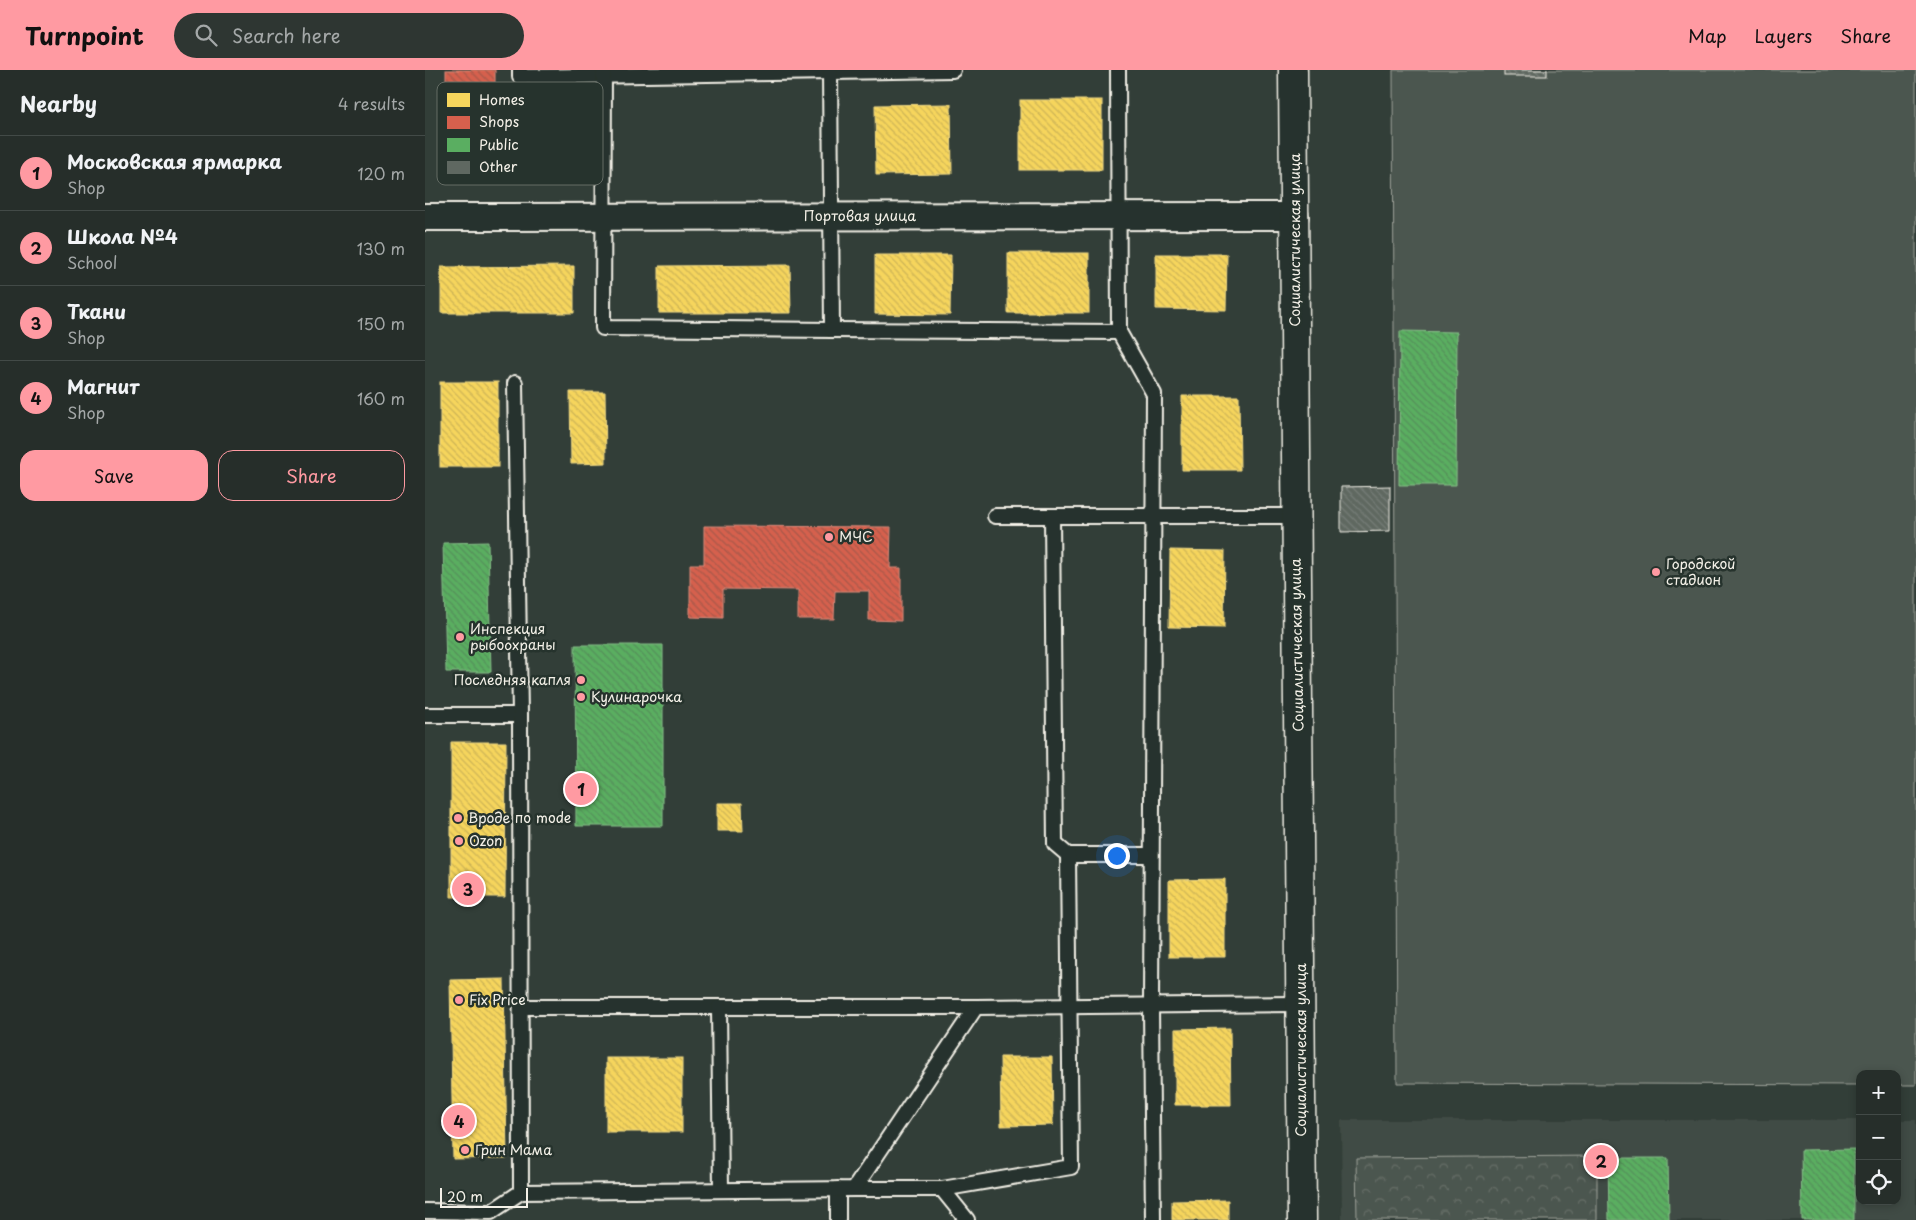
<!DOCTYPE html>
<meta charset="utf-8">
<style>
:root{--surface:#262e2a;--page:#2e3632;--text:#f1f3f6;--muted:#a4a8a8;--line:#424a47;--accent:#ff9aa2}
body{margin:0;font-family:"Playpen Sans",sans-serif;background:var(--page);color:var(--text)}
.controls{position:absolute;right:15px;bottom:15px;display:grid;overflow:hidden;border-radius:10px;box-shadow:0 2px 8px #0003}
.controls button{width:45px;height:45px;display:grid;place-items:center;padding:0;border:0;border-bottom:1px solid var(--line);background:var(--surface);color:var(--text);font:25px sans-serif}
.scale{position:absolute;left:15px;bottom:12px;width:88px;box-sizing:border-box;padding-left:5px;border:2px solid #f4f1e8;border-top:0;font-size:14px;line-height:18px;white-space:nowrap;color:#f4f1e8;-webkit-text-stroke:4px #26332d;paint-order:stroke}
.you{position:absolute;left:691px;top:785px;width:18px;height:18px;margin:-12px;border:4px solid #fff;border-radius:50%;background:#1a73e8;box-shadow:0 0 0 8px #1a73e833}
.badge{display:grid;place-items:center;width:32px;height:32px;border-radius:50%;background:var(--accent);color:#111;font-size:16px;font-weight:700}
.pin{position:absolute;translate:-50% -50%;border:2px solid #fff;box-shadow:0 1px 5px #0006}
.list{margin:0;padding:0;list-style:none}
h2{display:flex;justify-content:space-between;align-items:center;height:65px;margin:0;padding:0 20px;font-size:21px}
h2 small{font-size:16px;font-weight:400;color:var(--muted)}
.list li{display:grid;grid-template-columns:32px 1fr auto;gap:15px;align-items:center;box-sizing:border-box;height:75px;padding:0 20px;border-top:1px solid var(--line)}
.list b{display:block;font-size:19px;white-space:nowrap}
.list p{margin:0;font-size:16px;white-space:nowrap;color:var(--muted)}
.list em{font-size:16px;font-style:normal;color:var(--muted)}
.actions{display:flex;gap:10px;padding:15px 20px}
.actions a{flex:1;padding:11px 0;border:1px solid var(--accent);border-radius:15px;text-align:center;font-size:18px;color:var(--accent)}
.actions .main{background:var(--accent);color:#111}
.icon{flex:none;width:28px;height:28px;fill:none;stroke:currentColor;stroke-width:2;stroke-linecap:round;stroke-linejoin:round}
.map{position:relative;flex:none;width:1491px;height:1150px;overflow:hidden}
header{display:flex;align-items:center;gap:30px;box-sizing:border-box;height:70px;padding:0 25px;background:var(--accent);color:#111}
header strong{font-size:24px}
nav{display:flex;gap:28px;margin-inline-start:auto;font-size:18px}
.search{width:350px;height:45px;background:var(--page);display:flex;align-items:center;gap:12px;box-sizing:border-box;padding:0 18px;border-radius:28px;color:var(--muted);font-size:19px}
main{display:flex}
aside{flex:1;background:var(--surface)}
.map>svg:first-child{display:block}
.built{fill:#404b44}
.forest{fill:url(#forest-crowns);stroke:#a0a49c}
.pitch{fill:#4c564f;stroke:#a0a49c}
.homes{fill:url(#homes-back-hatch);stroke:#f5dd86}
.shops{fill:url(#shops-back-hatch);stroke:#df8c7c}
.public{fill:url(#public-back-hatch);stroke:#88c28a}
.building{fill:url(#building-back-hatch);stroke:#f4f1e8}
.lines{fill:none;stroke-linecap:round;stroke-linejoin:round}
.lane-casing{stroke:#f4f1e8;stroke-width:18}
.street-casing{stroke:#f4f1e8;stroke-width:30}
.secondary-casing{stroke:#f4f1e8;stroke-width:31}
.lane{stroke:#26332d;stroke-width:14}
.street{stroke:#26332d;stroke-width:26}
.secondary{stroke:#26332d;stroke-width:28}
.poi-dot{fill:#ff9aa2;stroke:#26332d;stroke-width:2}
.labels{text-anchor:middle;stroke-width:5;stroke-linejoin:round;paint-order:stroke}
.street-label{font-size:14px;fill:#f4f1e8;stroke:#26332d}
.poi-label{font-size:14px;fill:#f4f1e8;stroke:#26332d;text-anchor:start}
.key{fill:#26332d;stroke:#646c65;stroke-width:1}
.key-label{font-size:14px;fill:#f4f1e8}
</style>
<header>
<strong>Turnpoint</strong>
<div class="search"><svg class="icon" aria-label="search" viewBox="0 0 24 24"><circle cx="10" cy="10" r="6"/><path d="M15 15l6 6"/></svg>Search here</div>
<nav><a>Map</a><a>Layers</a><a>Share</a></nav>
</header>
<main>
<aside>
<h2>Nearby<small>4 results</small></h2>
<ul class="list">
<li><span class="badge">1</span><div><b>Московская ярмарка</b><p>Shop</p></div><em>120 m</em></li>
<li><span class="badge">2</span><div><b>Школа №4</b><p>School</p></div><em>130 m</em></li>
<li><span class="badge">3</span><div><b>Ткани</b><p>Shop</p></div><em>150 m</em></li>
<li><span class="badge">4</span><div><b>Магнит</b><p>Shop</p></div><em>160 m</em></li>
</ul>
<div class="actions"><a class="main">Save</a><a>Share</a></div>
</aside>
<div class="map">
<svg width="1491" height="1150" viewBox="0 0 1491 1150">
<defs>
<pattern id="forest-crowns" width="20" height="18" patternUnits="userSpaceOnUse" patternTransform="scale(1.25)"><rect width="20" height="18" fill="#4c564f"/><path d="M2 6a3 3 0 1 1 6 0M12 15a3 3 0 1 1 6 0" fill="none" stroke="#666f68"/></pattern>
<pattern id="homes-back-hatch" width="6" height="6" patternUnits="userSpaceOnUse" patternTransform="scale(1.25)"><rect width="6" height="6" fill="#f6d55c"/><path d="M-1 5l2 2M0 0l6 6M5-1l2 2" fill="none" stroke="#cbb256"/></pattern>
<pattern id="shops-back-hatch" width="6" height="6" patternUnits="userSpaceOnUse" patternTransform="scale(1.25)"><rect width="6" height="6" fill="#d6604d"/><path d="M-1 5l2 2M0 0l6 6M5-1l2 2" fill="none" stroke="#a5584b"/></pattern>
<pattern id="public-back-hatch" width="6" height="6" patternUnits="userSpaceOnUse" patternTransform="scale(1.25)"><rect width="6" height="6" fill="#5aae61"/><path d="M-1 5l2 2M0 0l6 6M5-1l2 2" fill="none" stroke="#558f59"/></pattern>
<pattern id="building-back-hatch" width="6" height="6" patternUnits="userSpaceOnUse" patternTransform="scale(1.25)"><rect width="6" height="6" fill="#5f6861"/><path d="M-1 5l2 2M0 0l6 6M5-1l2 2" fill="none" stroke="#777e78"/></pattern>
</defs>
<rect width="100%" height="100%" fill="#323e38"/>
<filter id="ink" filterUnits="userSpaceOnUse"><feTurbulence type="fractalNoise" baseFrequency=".02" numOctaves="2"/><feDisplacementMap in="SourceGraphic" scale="10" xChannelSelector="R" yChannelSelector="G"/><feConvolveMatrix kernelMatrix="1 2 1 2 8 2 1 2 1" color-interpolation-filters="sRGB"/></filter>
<g filter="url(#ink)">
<!-- built -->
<path class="built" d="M916,1050H1435V1131H1472V1050H1491V1150H917Z"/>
<!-- forest -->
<path class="forest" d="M1172,1086V1150H932L931,1088Z"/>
<!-- pitch -->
<path class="pitch" d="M968,0H1491V1015H1472V1004H1435V1015L972,1013Z"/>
<!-- homes -->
<g class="homes">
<rect x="595" y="30" width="82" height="70"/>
<path d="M526,34L527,104L451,105L450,35Z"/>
<rect x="583" y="183" width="81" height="60"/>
<path d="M731,184H802L801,240L731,239Z"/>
<path d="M450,185H526L525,245L450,244Z"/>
<path d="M365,195L366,243H234V196Z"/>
<path d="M149,196V243H16V197Z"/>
<rect x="15" y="312" width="58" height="85"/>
<path d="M145,322H180L181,393L146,394Z"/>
<path d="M757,326H814L815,400H757Z"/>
<path d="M745,480L800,481L799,558L744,557Z"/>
<path d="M26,672H81L80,827H26Z"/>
<path d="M292,733H317L318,761H292Z"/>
<path d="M800,809V887H744V810Z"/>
<path d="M79,909L82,1088L28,1089L25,910Z"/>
<path d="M805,958L806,1035H750V959Z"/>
<path d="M575,987H627L628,1055L576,1056Z"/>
<rect x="181" y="988" width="76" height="74"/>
<path d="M803,1130V1150H747V1131Z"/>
</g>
<!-- shops -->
<g class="shops">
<rect x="21" y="0" width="49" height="26"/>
<path d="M279,456L466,457L465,498H476V551L444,550V521H410L409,549H373V520L298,519V548L265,547V494H279Z"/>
</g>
<!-- public -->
<g class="public">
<path d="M975,261L1032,262L1031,415H974Z"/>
<path d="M63,472L66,602H21L18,473Z"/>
<path d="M150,575H238V756H151Z"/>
<path d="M1429,1079V1150H1377L1376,1080Z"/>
<path d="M1183,1088H1243L1244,1150H1184Z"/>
</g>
<!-- building -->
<g class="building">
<rect x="1079" y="0" width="43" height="6"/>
<path d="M965,416V461L916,462V417Z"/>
</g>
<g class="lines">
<defs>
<g id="lane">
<path d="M95,0V7L528,0"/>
<path d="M179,0L178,258L407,260L405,0"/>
<path d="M693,0L694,262L729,324L726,936L728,1150"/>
<path d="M407,260L694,262"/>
<path d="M570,446H627"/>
<path d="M0,645H95L90,313"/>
<path d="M95,645L96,1122"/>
<path d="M643,785H726"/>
<path d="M96,937H551"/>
<path d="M294,937L296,1120"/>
<path d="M413,1119V1150"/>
<path d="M429,1119H517L646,1097L643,785L630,774L627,446H871"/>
<path d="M517,1119L542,1150"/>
<path d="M0,1141L66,1142L96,1122L429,1119L551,937L876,934"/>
</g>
<path id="street" d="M0,147L870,146"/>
<path id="secondary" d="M868,0L877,1150"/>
</defs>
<!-- lane casing -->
<use href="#lane" class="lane-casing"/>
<!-- street casing -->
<use href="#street" class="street-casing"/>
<!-- secondary casing -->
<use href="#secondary" class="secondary-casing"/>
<!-- lane -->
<use href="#lane" class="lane"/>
<!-- street -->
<use href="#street" class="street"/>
<!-- secondary -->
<use href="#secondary" class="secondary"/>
</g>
</g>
<!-- markers -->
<g class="poi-dot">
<circle cx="404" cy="467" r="5"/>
<circle cx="1231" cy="502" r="5"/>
<circle cx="35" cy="567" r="5"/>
<circle cx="156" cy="610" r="5"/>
<circle cx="156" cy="627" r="5"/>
<circle cx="33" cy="748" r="5"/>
<circle cx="34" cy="771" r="5"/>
<circle cx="34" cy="930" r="5"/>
<circle cx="40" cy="1080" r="5"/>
</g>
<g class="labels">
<!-- street labels -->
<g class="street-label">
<text x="435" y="151">Портовая улица</text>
<text transform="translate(870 170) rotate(-90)" y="5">Социалистическая улица</text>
<text transform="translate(872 575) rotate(-91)" y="5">Социалистическая улица</text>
<text transform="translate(876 980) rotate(-90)" y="5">Социалистическая улица</text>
</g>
<!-- poi labels -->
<g class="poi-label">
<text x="414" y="472">МЧС</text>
<text x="1241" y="499">Городской<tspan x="1241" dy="16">стадион</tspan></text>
<text x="45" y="564">Инспекция<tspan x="45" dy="16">рыбоохраны</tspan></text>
<text x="146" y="615" text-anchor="end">Последняя капля</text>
<text x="166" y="632">Кулинарочка</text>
<text x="43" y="753">Вроде по mode</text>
<text x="44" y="776">Ozon</text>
<text x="44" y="935">Fix Price</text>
<text x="50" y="1085">Грин Мама</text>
</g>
</g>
<!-- legend -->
<rect x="12" y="12" width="166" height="103" rx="8" class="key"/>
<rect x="22" y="23" width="23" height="14" fill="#f6d55c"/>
<rect x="22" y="46" width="23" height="13" fill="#d6604d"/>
<rect x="22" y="68" width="23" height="14" fill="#5aae61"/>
<rect x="22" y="91" width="23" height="13" fill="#5f6861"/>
<g class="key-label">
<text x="54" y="35">Homes</text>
<text x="54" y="57">Shops</text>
<text x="54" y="80">Public</text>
<text x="54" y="102">Other</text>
</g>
</svg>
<div class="controls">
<button>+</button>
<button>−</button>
<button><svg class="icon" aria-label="locate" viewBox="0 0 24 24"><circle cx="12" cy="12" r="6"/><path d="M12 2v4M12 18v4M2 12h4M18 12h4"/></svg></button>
</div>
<div class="scale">20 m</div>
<div class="you"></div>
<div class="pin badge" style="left:156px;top:719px">1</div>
<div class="pin badge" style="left:1176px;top:1091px">2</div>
<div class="pin badge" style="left:43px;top:819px">3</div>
<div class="pin badge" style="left:34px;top:1051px">4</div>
</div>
</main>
